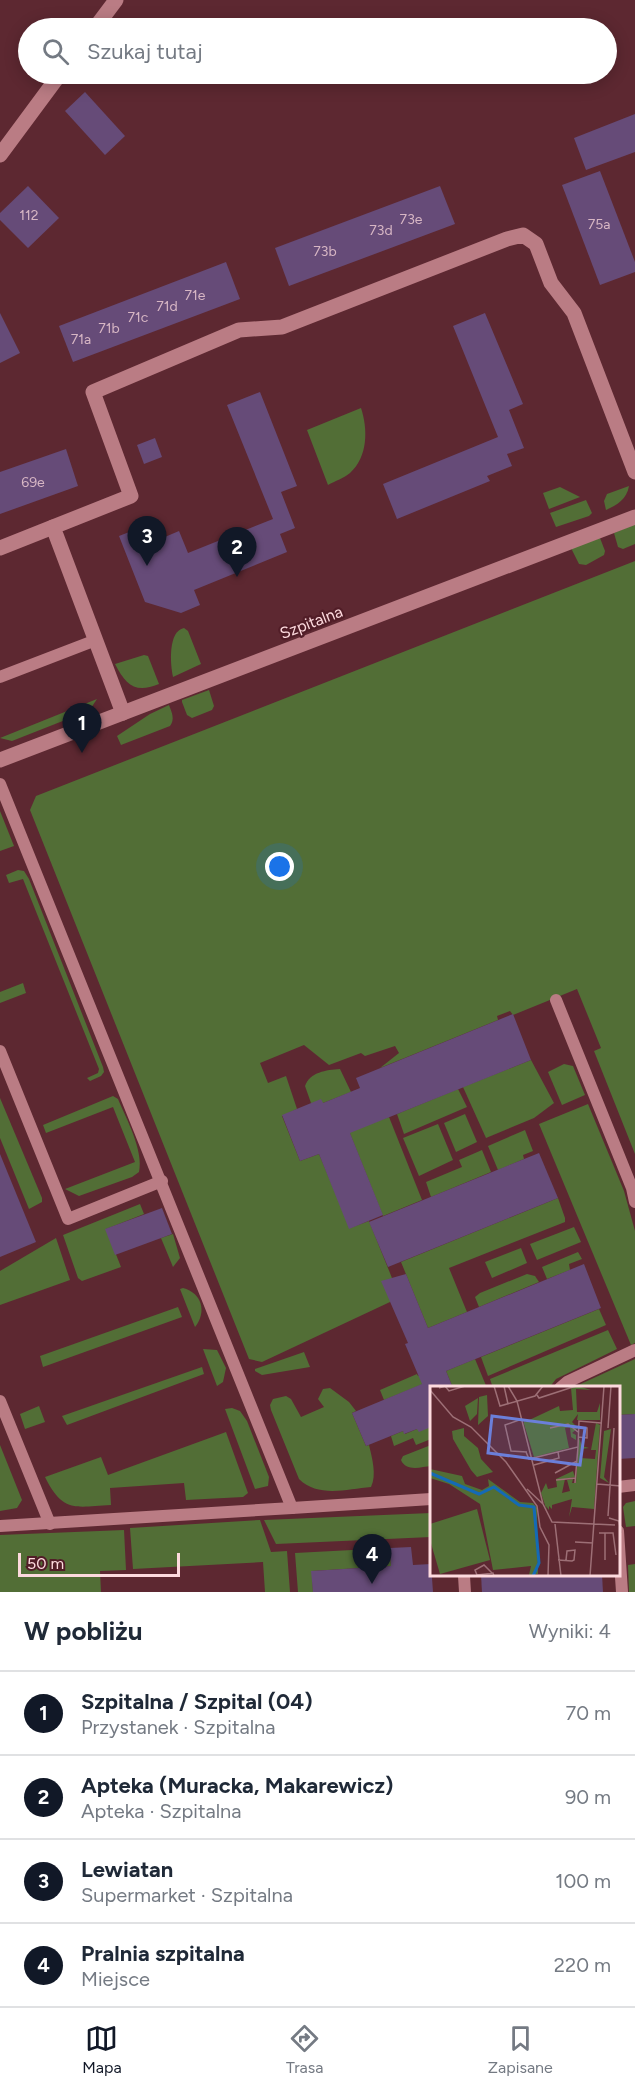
<!DOCTYPE html>
<html lang="pl">
<meta charset="utf-8">
<style>
:root{--surface:#fff;--page:#f6f6f7;--text:#1f2937;--muted:#747a83;--line:#e0e1e3;--accent:#111827}
body{margin:0;font-family:Figtree,sans-serif;background:var(--page);color:var(--text)}
.scale{position:absolute;left:18px;bottom:15px;width:162px;box-sizing:border-box;padding-left:6px;border:3px solid #fddade;border-top:0;font-size:16px;line-height:21px;white-space:nowrap;color:#fddade;-webkit-text-stroke:4px #511d27;paint-order:stroke}
.you{position:absolute;left:280px;top:867px;width:21px;height:21px;margin:-15px;border:4px solid #fff;border-radius:50%;background:#1a73e8;box-shadow:0 0 0 9px #1a73e833}
.badge{display:grid;place-items:center;width:39px;height:39px;border-radius:50%;background:var(--accent);color:#fff;font-size:20px;font-weight:700}
.pin{position:absolute;translate:-50% -50px;filter:drop-shadow(0 2px 3px #0008)}
.pin::after{content:'';position:absolute;top:32px;width:21px;height:18px;background:inherit;clip-path:polygon(0 0,100% 0,50% 100%)}
.list{margin:0;padding:0;list-style:none}
h2{display:flex;justify-content:space-between;align-items:center;height:78px;margin:0;padding:0 24px;font-size:26px}
h2 small{font-size:20px;font-weight:400;color:var(--muted)}
.list li{display:grid;grid-template-columns:39px 1fr auto;gap:18px;align-items:center;box-sizing:border-box;height:84px;padding:0 24px;border-top:2px solid var(--line)}
.list b{display:block;font-size:22px;white-space:nowrap}
.list p{margin:0;font-size:20px;white-space:nowrap;color:var(--muted)}
.list em{font-size:20px;font-style:normal;color:var(--muted)}
.icon{flex:none;width:33px;height:33px;fill:none;stroke:currentColor;stroke-width:2;stroke-linecap:round;stroke-linejoin:round}
.map{position:relative;flex:none;width:635px;height:1592px;overflow:hidden}
.search{position:absolute;background:var(--surface);box-shadow:0 3px 15px #0003;left:18px;right:18px;top:18px;height:66px;display:flex;align-items:center;gap:15px;box-sizing:border-box;padding:0 21px;border-radius:33px;color:var(--muted);font-size:22px}
.sheet{height:414px;background:var(--surface)}
nav{display:flex;justify-content:space-around;align-items:center;box-sizing:border-box;height:84px;border-top:2px solid var(--line);background:var(--surface);font-size:16px;color:var(--muted)}
nav a{display:grid;justify-items:center;gap:3px}
nav .on{color:var(--accent)}
.map>svg:first-child{display:block}
.green{fill:#526e36}
.building{fill:#664b78}
.lines{fill:none;stroke-linecap:round;stroke-linejoin:round}
.service{stroke:#ba7c84;stroke-width:12}
.minor{stroke:#ba7c84;stroke-width:15}
.tertiary{stroke:#ba7c84;stroke-width:15}
.labels{text-anchor:middle;stroke-width:4.5;stroke-linejoin:round;paint-order:stroke}
.number-label{font-size:14px;fill:#d7b6c4}
.street-label{font-size:16px;fill:#fddade;stroke:#511d27}
.inset-river{fill:none;stroke:#146ab5;stroke-width:3}
.inset-road{fill:none;stroke:#9d6f76;stroke-width:1.5}
.view{fill:#6b7fda;fill-opacity:0.15;stroke:#6b7fda;stroke-width:3}
.inset-edge{fill:none;stroke:#fddade;stroke-width:3}
</style>
<div class="map">
<svg width="635" height="1592" viewBox="0 0 635 1592">
<rect width="100%" height="100%" fill="#5d2831"/>
<!-- green -->
<g class="green">
<path d="M361,408C368,429 368,457 350,473C344,478 335,481 328,485L307,430Z"/>
<path d="M629,486C627,499 617,505 606,510L604,501L607,494Z"/>
<path d="M560,487L580,497L549,509L543,493Z"/>
<path d="M586,500L592,513L589,516L556,527L550,513Z"/>
<path d="M635,524V544L623,549L618,547L614,533Z"/>
<path d="M600,538L605,551L604,555L586,565L579,564L571,548Z"/>
<path d="M635,561V1154L594,1051L601,1048L577,989L513,1015L510,1011L497,1016L498,1020L380,1068L399,1053L395,1046L365,1056L361,1053L329,1065L304,1045L260,1063L268,1083L286,1076L297,1109L282,1116L300,1161L319,1154L350,1228L369,1221L392,1278L390,1302L262,1362L249,1359L30,810L36,796Z"/>
<path d="M184,628L188,631L201,664L173,677C170,664 168,631 184,628Z"/>
<path d="M144,655L148,656L159,684C135,694 126,685 115,664Z"/>
<path d="M209,690L214,706L212,710L192,718L187,715L182,702V700Z"/>
<path d="M97,699L91,708L78,715L12,741L0,738Z"/>
<path d="M169,705C172,713 175,719 170,726L121,745L117,736L150,714Z"/>
<path d="M0,811L14,846L0,851Z"/>
<path d="M18,870L24,871L29,879L103,1067L104,1072L101,1076L90,1081L87,1078L98,1073L99,1069L23,879L9,883L6,875Z"/>
<path d="M23,983L26,993L0,1003V992Z"/>
<path d="M531,1060L554,1103L534,1118L486,1138L463,1087Z"/>
<path d="M564,1064L573,1066L585,1095L562,1105L548,1072Z"/>
<path d="M340,1069L351,1092L323,1103H311L305,1086C310,1072 326,1070 340,1069Z"/>
<path d="M458,1089L467,1107L404,1134L397,1114Z"/>
<path d="M113,1096L118,1099C126,1118 144,1151 139,1172L132,1177L79,1196L65,1189L135,1162L113,1107L46,1133L43,1125Z"/>
<path d="M0,1098L42,1198V1202L29,1209L0,1138Z"/>
<path d="M588,1104L624,1191L635,1231V1343L631,1345L539,1124Z"/>
<path d="M465,1114L477,1142L456,1152L444,1123Z"/>
<path d="M389,1117L422,1200L383,1216L349,1131Z"/>
<path d="M438,1124L453,1160L419,1176L403,1138Z"/>
<path d="M525,1130L533,1151L523,1155L524,1159L498,1170L488,1146Z"/>
<path d="M482,1150L491,1172L431,1197L426,1182L462,1167L459,1160Z"/>
<path d="M558,1198L565,1218V1222L449,1268L467,1312L428,1328L401,1262Z"/>
<path d="M140,1204L144,1214L106,1229L121,1267L82,1281L78,1278L63,1235Z"/>
<path d="M574,1227L581,1242L537,1260L530,1244Z"/>
<path d="M173,1234L180,1258L173,1267L161,1238Z"/>
<path d="M56,1238L70,1280L0,1305V1271Z"/>
<path d="M521,1248L527,1263L492,1278L485,1262Z"/>
<path d="M578,1252L582,1259L569,1264L570,1270L547,1279L542,1267Z"/>
<path d="M527,1274L535,1276L539,1282L479,1307L475,1297L480,1293Z"/>
<path d="M183,1288C202,1293 207,1312 195,1327L180,1289Z"/>
<path d="M178,1307L182,1317L43,1367L40,1356Z"/>
<path d="M599,1309L606,1325L488,1376L481,1357Z"/>
<path d="M608,1330L617,1349L556,1379L549,1388H517L516,1385L509,1388H493L490,1379Z"/>
<path d="M203,1349L217,1350L226,1368L223,1382L217,1386Z"/>
<path d="M304,1352L310,1367L262,1375L255,1371V1369Z"/>
<path d="M475,1359L487,1388H453L446,1371Z"/>
<path d="M635,1359V1414L619,1415L618,1388H572Z"/>
<path d="M202,1367L204,1374L67,1425L62,1416Z"/>
<path d="M429,1372L433,1380L384,1400L380,1390L417,1374L418,1376Z"/>
<path d="M330,1388L349,1402L356,1411L352,1413L366,1446L369,1445C372,1458 377,1475 371,1487C347,1489 318,1498 299,1479L271,1410L270,1405L273,1399L286,1396L291,1399L301,1417L324,1407L318,1399L323,1389Z"/>
<path d="M39,1406L45,1422L25,1429L20,1414Z"/>
<path d="M232,1408L240,1411L247,1421L269,1477L268,1486L255,1489L225,1409Z"/>
<path d="M431,1427V1439L416,1445L413,1438L394,1446L391,1436L403,1431L405,1434L417,1429Z"/>
<path d="M226,1432L248,1493L243,1497L186,1500L184,1483L110,1488L111,1505C74,1507 63,1513 45,1477L101,1457L108,1475Z"/>
<path d="M0,1445L22,1500L17,1508L0,1511Z"/>
<path d="M431,1445V1466C421,1467 406,1472 401,1460L403,1456Z"/>
<path d="M635,1501V1526L626,1527L623,1507L626,1503Z"/>
<path d="M431,1513V1537L276,1544L264,1520Z"/>
<path d="M260,1520L271,1552L287,1551L290,1592H265L263,1562L133,1569L130,1528Z"/>
<path d="M124,1530L126,1570L100,1571L101,1592H0V1535Z"/>
<path d="M390,1548L391,1566L312,1571L313,1592H298L295,1553Z"/>
<path d="M635,1564V1592H629L628,1565Z"/>
</g>
<!-- building -->
<g class="building">
<path d="M85,92L125,136L105,155L65,111Z"/>
<path d="M635,114V152L586,170L574,138Z"/>
<path d="M600,171L635,262V272L600,285L562,185Z"/>
<path d="M28,186L59,218L28,248L0,220V213Z"/>
<path d="M440,186L455,224L289,286L275,248Z"/>
<path d="M226,262L240,299L73,362L59,326Z"/>
<path d="M0,313L20,353L0,363Z"/>
<path d="M485,313L523,404L509,410L524,448L507,454L512,466L487,476L490,481L397,519L383,484L498,437L453,326Z"/>
<path d="M260,392L297,486L281,492L295,528L280,534L287,552L194,590L200,605L181,613L145,602L119,536L147,525L153,542L179,531L188,553L273,519L227,405Z"/>
<path d="M155,438L162,457L144,464L137,445Z"/>
<path d="M66,449L78,486L0,514V472Z"/>
<path d="M513,1014L531,1060L350,1133L383,1215L349,1229L319,1154L300,1161L282,1115L321,1099L323,1103L360,1088L356,1078Z"/>
<path d="M539,1153L558,1198L388,1267L369,1222Z"/>
<path d="M0,1154L36,1242L0,1257Z"/>
<path d="M162,1208L172,1234L115,1255L105,1229Z"/>
<path d="M584,1264L601,1308L446,1371L453,1388H431V1427L419,1432L417,1429L404,1434L403,1431L366,1446L352,1413L422,1384L405,1344L408,1343L381,1281L406,1274L428,1328Z"/>
<path d="M635,1414V1458L618,1459V1415Z"/>
<path d="M411,1547L413,1565L431,1564L433,1592H313L311,1571L391,1566L390,1548Z"/>
<path d="M481,1575H602L603,1592H482Z"/>
</g>
<g class="lines">
<!-- service -->
<g class="service">
<path d="M0,677L96,640"/>
<path d="M0,784L292,1508L431,1499"/>
<path d="M556,1000L632,1188L635,1202"/>
<path d="M0,1051L68,1219L162,1181"/>
<path d="M560,1388L567,1382L635,1350"/>
<path d="M0,1401L50,1524"/>
<path d="M618,1487L635,1485"/>
<path d="M0,1526L292,1508"/>
<path d="M618,1531L622,1592"/>
<path d="M464,1576L465,1592"/>
</g>
<!-- minor -->
<g class="minor">
<path d="M95,28L116,0"/>
<path d="M0,155L60,74"/>
<path d="M0,548L53,527"/>
<path d="M123,713L53,527L131,496L93,392L239,330L282,327L507,239L523,235L536,244L551,283L574,313L635,472"/>
</g>
<!-- tertiary -->
<path class="tertiary" d="M0,760L635,517"/>
</g>
<g class="labels">
<!-- number labels -->
<g class="number-label">
<text x="29" y="220">112</text>
<text x="411" y="224">73e</text>
<text x="599" y="229">75a</text>
<text x="381" y="235">73d</text>
<text x="325" y="256">73b</text>
<text x="195" y="300">71e</text>
<text x="167" y="311">71d</text>
<text x="138" y="322">71c</text>
<text x="109" y="333">71b</text>
<text x="81" y="344">71a</text>
<text x="33" y="487">69e</text>
</g>
<!-- street labels -->
<g class="street-label">
<text transform="translate(311 622) rotate(-21)" y="6">Szpitalna</text>
</g>
</g>
<!-- overview -->
<g transform="translate(430 1386)">
<rect width="190" height="190" fill="#5d2831"/>
<path d="M148,0L161,4L146,3L147,26H167L170,17V34H147L148,28L142,36L148,42L142,47L146,49V54L141,51L140,41L135,42L139,62L104,71L94,38V33L95,36L129,20L130,25L143,24L141,2ZM57,9L58,30L48,39L49,11ZM48,12L47,28L40,35L35,20ZM166,37L170,39L164,123L142,121L139,131L142,113L122,119V123L119,120V124L116,120L117,125L111,107L116,97L118,103L127,101L126,93L143,85L145,91L135,93L132,107L140,105L137,94L143,93L142,97H146L149,52L152,60L159,62L151,63L150,72L165,73L166,64H161ZM34,42V50L48,62L51,73L63,86L47,91L41,84L23,53L22,45ZM181,43L174,91L179,97L170,92L174,45ZM0,83L32,90L35,98L52,104L59,100L58,93L90,116L103,117L107,122L108,188L99,189L101,180L63,184L50,118L19,98L0,92ZM47,123L60,174L10,188L0,154V138Z" fill="#526e36"/>
<path class="inset-river" d="M0,87L49,108L64,101L89,119L104,121L109,177L103,190"/>
<path class="inset-road" d="M64,0L70,20L105,10L113,0M74,0L78,18M78,0L87,15L113,118L122,136L185,139M9,2L15,0L19,5L35,0M0,4L23,31L41,41L76,76L107,120L110,141L119,159L118,190M107,9L109,12L146,0M92,33L75,39L81,65L97,66M120,42L138,38L148,46M178,42L181,0M148,51L157,52V42H149M96,66L99,73L148,61L149,35L171,37M104,79L129,72L128,66M125,87L147,75M126,94L146,92M145,97L148,61M167,98L191,100M97,103L113,118M178,130L184,42M179,132L189,135L191,147M125,138L131,190M169,147H183L186,169M175,147V174M145,156L163,157M128,174L142,175L144,174L145,164L137,165L136,174M62,187L54,179L45,184L47,189L63,187L64,190M160,190L174,0"/>
<path class="view" d="M62,30L155,42L150,79L58,67Z"/>
<rect width="190" height="190" class="inset-edge"/>
</g>
</svg>
<div class="scale">50 m</div>
<div class="you"></div>
<div class="pin badge" style="left:82px;top:753px">1</div>
<div class="pin badge" style="left:237px;top:577px">2</div>
<div class="pin badge" style="left:147px;top:566px">3</div>
<div class="pin badge" style="left:372px;top:1584px">4</div>
<div class="search"><svg class="icon" aria-label="search" viewBox="0 0 24 24"><circle cx="10" cy="10" r="6"/><path d="M15 15l6 6"/></svg>Szukaj tutaj</div>
</div>
<section class="sheet">
<h2>W pobliżu<small>Wyniki: 4</small></h2>
<ul class="list">
<li><span class="badge">1</span><div><b>Szpitalna / Szpital (04)</b><p>Przystanek · Szpitalna</p></div><em>70 m</em></li>
<li><span class="badge">2</span><div><b>Apteka (Muracka, Makarewicz)</b><p>Apteka · Szpitalna</p></div><em>90 m</em></li>
<li><span class="badge">3</span><div><b>Lewiatan</b><p>Supermarket · Szpitalna</p></div><em>100 m</em></li>
<li><span class="badge">4</span><div><b>Pralnia szpitalna</b><p>Miejsce</p></div><em>220 m</em></li>
</ul>
</section>
<nav>
<a class="on"><svg class="icon" aria-label="map" viewBox="0 0 24 24"><path d="M3 6l6-2 6 2 6-2v14l-6 2-6-2-6 2zM9 4v14M15 6v14"/></svg>Mapa</a>
<a><svg class="icon" aria-label="directions" viewBox="0 0 24 24"><path d="M12 3l9 9-9 9-9-9zM9 14v-3h6M13 9l2 2-2 2"/></svg>Trasa</a>
<a><svg class="icon" aria-label="saved" viewBox="0 0 24 24"><path d="M7 4h10v16l-5-4-5 4z"/></svg>Zapisane</a>
</nav>
